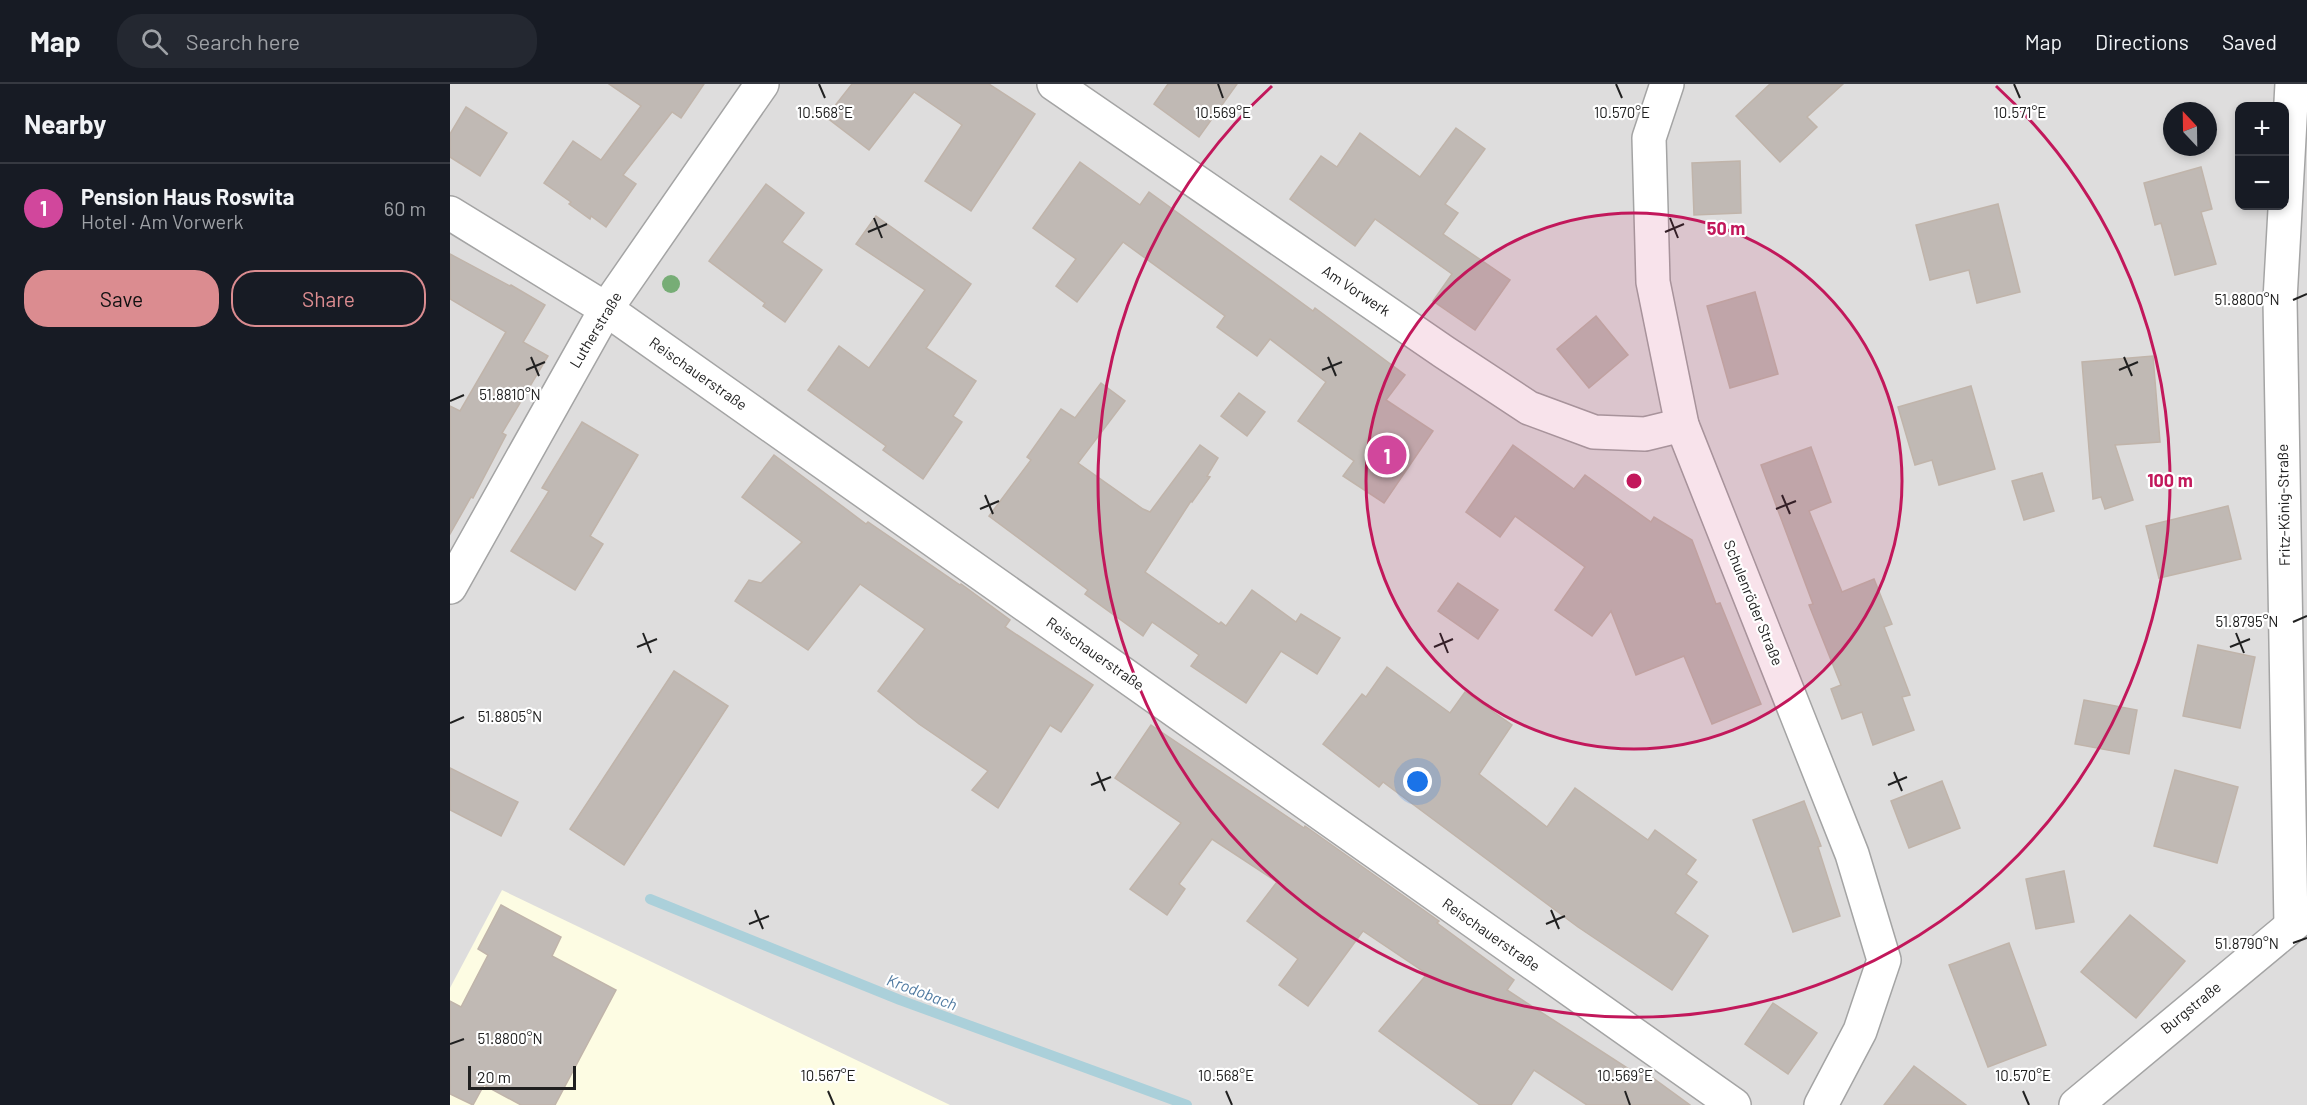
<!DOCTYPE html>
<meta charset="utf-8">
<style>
:root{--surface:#171b24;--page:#242831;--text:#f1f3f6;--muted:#9ea1a6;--line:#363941;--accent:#db8c90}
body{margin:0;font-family:Barlow,sans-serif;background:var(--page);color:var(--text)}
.controls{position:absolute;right:18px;top:18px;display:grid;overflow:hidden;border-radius:12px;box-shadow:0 3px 9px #0003}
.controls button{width:54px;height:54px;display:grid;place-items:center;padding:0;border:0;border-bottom:2px solid var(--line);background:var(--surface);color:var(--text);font:30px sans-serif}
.compass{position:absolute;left:1713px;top:18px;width:54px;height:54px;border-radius:50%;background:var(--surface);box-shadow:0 3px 9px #0003;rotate:338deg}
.scale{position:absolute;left:18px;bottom:15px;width:108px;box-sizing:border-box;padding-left:6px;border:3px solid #202020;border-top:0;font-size:16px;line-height:21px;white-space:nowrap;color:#202020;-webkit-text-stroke:4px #fff;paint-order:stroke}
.you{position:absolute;left:968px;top:698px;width:21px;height:21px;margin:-15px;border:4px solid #fff;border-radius:50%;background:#1a73e8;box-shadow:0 0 0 9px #1a73e833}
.badge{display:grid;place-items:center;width:39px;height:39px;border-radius:50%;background:var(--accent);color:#fff;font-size:20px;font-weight:700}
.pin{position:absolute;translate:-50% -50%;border:3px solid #fff;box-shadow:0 2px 6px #0006}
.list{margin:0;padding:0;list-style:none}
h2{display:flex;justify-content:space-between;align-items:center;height:78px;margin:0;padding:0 24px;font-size:26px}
h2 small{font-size:20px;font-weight:400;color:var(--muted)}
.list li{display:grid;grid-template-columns:39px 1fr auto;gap:18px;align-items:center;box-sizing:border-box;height:90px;padding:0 24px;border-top:2px solid var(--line)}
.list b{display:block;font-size:22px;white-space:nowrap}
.list p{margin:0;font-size:20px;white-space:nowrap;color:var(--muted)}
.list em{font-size:20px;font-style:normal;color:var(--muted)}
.actions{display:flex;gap:12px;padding:18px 24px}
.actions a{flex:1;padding:14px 0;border:2px solid var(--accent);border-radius:24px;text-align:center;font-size:21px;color:var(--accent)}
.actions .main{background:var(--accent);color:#111}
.icon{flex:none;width:33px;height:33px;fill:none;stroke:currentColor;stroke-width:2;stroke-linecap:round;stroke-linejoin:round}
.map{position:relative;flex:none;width:1857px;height:1021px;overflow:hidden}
header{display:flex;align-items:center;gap:36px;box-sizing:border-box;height:84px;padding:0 30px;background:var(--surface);border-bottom:2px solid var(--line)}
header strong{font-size:28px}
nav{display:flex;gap:33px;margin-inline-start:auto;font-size:21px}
.search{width:420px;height:54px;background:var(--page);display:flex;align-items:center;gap:15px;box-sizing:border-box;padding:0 21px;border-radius:24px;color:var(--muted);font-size:22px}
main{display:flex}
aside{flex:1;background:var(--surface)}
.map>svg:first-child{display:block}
.residential{fill:#dedddd;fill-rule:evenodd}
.education{fill:#fdfce3}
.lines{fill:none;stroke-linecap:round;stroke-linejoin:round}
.stream{stroke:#abd0da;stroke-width:10}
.building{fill:#c0b9b4;stroke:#c0b4aa;stroke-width:1.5}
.street-casing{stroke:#a4a4a4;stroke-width:36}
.street{stroke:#fff;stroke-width:33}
.tree{fill:#77ad76}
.ticks{fill:none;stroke:#202020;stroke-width:2}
.ring{fill:none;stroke:#c2185b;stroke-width:3}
.labels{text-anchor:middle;stroke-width:4.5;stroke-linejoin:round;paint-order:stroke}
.street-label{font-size:15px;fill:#202020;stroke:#fff}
.water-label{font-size:16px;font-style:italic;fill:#507aa1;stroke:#fff}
.ticks-label{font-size:15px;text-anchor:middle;fill:#202020;stroke:#fff;stroke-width:4.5;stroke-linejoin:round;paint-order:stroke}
.centre{fill:#c2185b;stroke:#fff;stroke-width:3}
.ring-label{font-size:18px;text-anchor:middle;font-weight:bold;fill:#c2185b;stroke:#fff;stroke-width:4.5;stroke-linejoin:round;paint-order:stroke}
</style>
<header>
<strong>Map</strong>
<div class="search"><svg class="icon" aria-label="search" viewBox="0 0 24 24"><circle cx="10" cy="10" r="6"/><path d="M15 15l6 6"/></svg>Search here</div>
<nav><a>Map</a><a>Directions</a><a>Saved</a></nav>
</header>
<main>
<aside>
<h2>Nearby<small></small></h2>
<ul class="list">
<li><span class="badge" style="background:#d1479c">1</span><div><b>Pension Haus Roswita</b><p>Hotel · Am Vorwerk</p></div><em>60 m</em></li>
</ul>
<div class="actions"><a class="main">Save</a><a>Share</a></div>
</aside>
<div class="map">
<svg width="1857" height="1021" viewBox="0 0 1857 1021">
<rect width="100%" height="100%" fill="#f0ede7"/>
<!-- residential -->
<path class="residential" d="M0,0H1857V1021H0ZM1790,22H1834V122H1790ZM1722,27H1758V63H1722Z"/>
<!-- education -->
<path class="education" d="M52,806L500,1021H0V904Z"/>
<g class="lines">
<!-- stream -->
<path class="stream" d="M200,815L450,916L737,1021"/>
</g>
<!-- building -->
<g class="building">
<path d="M159,0H254L231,34L222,28L173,91L186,100L156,143L141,132L140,135L119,120L121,118L94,99L123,57L151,76L191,22Z"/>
<path d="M402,0H539L585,30L521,127L475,97L512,41L464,8L419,66L376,33Z"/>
<path d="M718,0H787L749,53L704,20Z"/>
<path d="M1320,0H1393L1357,33L1367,43L1330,78L1286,32Z"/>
<path d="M16,23L57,49L30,92L0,73V50Z"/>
<path d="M1006,44L1035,65L995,120L1008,129L993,150L1060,196L1025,246L983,217L1002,190L925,135L905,162L840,115L871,72L887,83L910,49L970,93Z"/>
<path d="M1290,77L1291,129L1244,131L1242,79Z"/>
<path d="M630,78L690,121L699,108L863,227L865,224L955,291L936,316L983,347L934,419L893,392L904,377L848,337L876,298L820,255L807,272L767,243L775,232L673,158L627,218L606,202L626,175L583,144Z"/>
<path d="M1751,83L1762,125L1751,128L1766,180L1725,191L1711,139L1705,141L1694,99Z"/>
<path d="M316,100L354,129L332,158L372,186L335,238L313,222L315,219L259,177Z"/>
<path d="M1548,120L1570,208L1527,219L1519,186L1480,196L1466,141Z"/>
<path d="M426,132L521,200L476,264L526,297L503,332L512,338L473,395L433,366L436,362L358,306L389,262L419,284L475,206L406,160Z"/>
<path d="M0,170L60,202L61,201L95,221L73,258L98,272L52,349L56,351L23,414L21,413L0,450V322L10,327L56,248L0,215Z"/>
<path d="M1305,208L1328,290L1280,304L1257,222Z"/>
<path d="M1146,232L1178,271L1139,304L1107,265Z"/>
<path d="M1703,272L1710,358L1665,361L1683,416L1655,425L1651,413L1643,415L1632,278Z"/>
<path d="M651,299L675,317L628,379L693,425L700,428L750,361L768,374L757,392L760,393L742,418L741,417L695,488L769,540L771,538L776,542L802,506L846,538L851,530L890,554L867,590L831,567L796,619L741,582L749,571L702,538L693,552L635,510L638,506L539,432L581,376L577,373L611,325L625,334Z"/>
<path d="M1521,302L1545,385L1489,401L1482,376L1465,381L1448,323Z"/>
<path d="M789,309L815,328L797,352L771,332Z"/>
<path d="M132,338L188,371L140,452L153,460L125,506L61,467L99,407L92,404Z"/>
<path d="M1063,361L1124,405L1135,391L1201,438L1204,433L1242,456L1266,520L1270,519L1311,620L1262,640L1234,572L1186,591L1161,527L1142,552L1105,526L1135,483L1065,432L1050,453L1016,428Z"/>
<path d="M1361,363L1381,418L1359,427L1392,508L1424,495L1442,540L1434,543L1460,611L1452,613L1464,646L1423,661L1412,628L1392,635L1381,605L1391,601L1359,521L1363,520L1311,381Z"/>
<path d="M324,371L416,440L418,438L510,501L511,500L560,536L555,543L643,601L611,648L600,641L548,724L522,706L538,687L469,640L428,607L475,545L410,500L358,566L285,517L299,496L311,499L352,458L292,413Z"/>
<path d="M1592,389L1604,427L1574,436L1562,397Z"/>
<path d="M1778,422L1791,475L1709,494L1696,442Z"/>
<path d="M1008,499L1048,526L1028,555L988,527Z"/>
<path d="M1748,561L1805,573L1790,644L1733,632Z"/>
<path d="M937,583L1000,629L1015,608L1062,641L1029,690L1097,743L1125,704L1198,756L1205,746L1246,776L1236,790L1247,798L1225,829L1258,852L1222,906L1128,843L933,698L929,703L873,660L912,610L916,613Z"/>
<path d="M224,587L278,622L174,781L120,745Z"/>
<path d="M1634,616L1687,626L1679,670L1625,660Z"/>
<path d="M701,641L854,744L855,742L989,837L987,839L1064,896L1057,906L1188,991L1192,986L1240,1021H1137L1084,986L1061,1021H1030L929,947L977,890L913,847L858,922L829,901L848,875L797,837L827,798L762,755L729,800L735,805L717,831L680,805L731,739L665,694Z"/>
<path d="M0,684L68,718L51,752L0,726Z"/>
<path d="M1725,686L1788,703L1767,779L1704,762Z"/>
<path d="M1492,697L1510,744L1459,764L1441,717Z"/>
<path d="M1354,717L1371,762L1368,763L1390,832L1343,848L1303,736Z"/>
<path d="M1614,787L1624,838L1586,845L1576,795Z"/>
<path d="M51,821L111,853L102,872L166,906L105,1021H71L34,1001L23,1021L0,1010V917L11,923L38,871L28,865Z"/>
<path d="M1680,831L1735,877L1686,934L1631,888Z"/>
<path d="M1559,859L1596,961L1538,983L1499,881Z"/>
<path d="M1323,919L1367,949L1338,990L1295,960Z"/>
<path d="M1464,982L1516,1021H1434Z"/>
</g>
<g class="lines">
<defs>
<g id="street">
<path d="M604,0L994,268L1079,324L1144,348L1195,350L1232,341"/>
<path d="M1217,0L1199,54L1203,198L1232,341L1402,770L1434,876L1410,947L1371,1021"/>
<path d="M0,129L156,225L1284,1021"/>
<path d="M0,503L156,225L312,0"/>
<path d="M1841,842L1830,216L1842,0"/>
<path d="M1626,1021L1857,829"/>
</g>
</defs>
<!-- street casing -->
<use href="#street" class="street-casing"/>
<!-- street -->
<use href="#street" class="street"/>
</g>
<!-- trees -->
<circle class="tree" cx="221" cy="200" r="9"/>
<!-- ticks -->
<path class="ticks" d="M369,0L375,14M768,0L773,14M1166,0L1172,14M1564,0L1570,14M424,134L432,154M1220,134L1228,154M418,148L437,140M1215,148L1234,140M1843,216L1857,210M81,273L89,292M878,273L886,292M1674,273L1682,292M76,286L95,278M872,286L892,278M1669,286L1688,278M0,317L14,311M535,411L543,430M1332,411L1340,430M530,425L549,417M1326,425L1346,417M1843,538L1857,532M193,549L201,569M990,549L998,569M1786,549L1794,569M187,563L207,555M984,563L1003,555M1780,563L1800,555M0,639L14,633M647,688L655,707M1444,688L1452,707M641,701L661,693M1438,701L1457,693M305,826L313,845M1101,826L1109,845M299,840L319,832M1096,840L1115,832M1843,859L1857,854M0,960L14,955M378,1007L384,1021M776,1007L782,1021M1175,1007L1180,1021M1573,1007L1579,1021"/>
<!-- distance rings -->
<circle cx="1184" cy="397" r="268" fill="#c2185b" fill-opacity=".12"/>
<g class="ring">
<circle cx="1184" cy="397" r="268"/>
<path d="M1546 2A536 536 0 1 1 822 2"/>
</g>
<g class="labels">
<!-- street labels -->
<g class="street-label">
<text transform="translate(906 207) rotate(34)" y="5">Am Vorwerk</text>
<text transform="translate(146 246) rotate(-59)" y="5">Lutherstraße</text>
<text transform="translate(248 290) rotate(35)" y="5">Reischauerstraße</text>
<text transform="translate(1834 421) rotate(-91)" y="5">Fritz-König-Straße</text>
<text transform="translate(1303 519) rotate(68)" y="5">Schulenröder Straße</text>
<text transform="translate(645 570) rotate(35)" y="5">Reischauerstraße</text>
<text transform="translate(1041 851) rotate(35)" y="5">Reischauerstraße</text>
<text transform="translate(1741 924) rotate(-39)" y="5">Burgstraße</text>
</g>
<!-- water labels -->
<g class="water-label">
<text transform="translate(472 908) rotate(21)" y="6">Krodobach</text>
</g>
</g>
<g class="ticks-label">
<text x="375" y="34">10.568°E</text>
<text x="773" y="34">10.569°E</text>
<text x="1172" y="34">10.570°E</text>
<text x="1570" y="34">10.571°E</text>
<text x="1797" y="221">51.8800°N</text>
<text x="60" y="316">51.8810°N</text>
<text x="1797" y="543">51.8795°N</text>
<text x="60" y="638">51.8805°N</text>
<text x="1797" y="865">51.8790°N</text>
<text x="60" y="960">51.8800°N</text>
<text x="378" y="997">10.567°E</text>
<text x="776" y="997">10.568°E</text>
<text x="1175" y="997">10.569°E</text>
<text x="1573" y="997">10.570°E</text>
</g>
<circle cx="1184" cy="397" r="9" class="centre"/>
<g class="ring-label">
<text x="1276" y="151">50 m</text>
<text x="1720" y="403">100 m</text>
</g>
</svg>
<div class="controls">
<button>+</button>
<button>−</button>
</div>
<svg class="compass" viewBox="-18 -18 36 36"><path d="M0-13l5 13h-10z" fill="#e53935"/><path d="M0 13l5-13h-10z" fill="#9ea1a6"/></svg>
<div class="scale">20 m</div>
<div class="you"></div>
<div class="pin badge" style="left:937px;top:371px;background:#d1479c">1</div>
</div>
</main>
